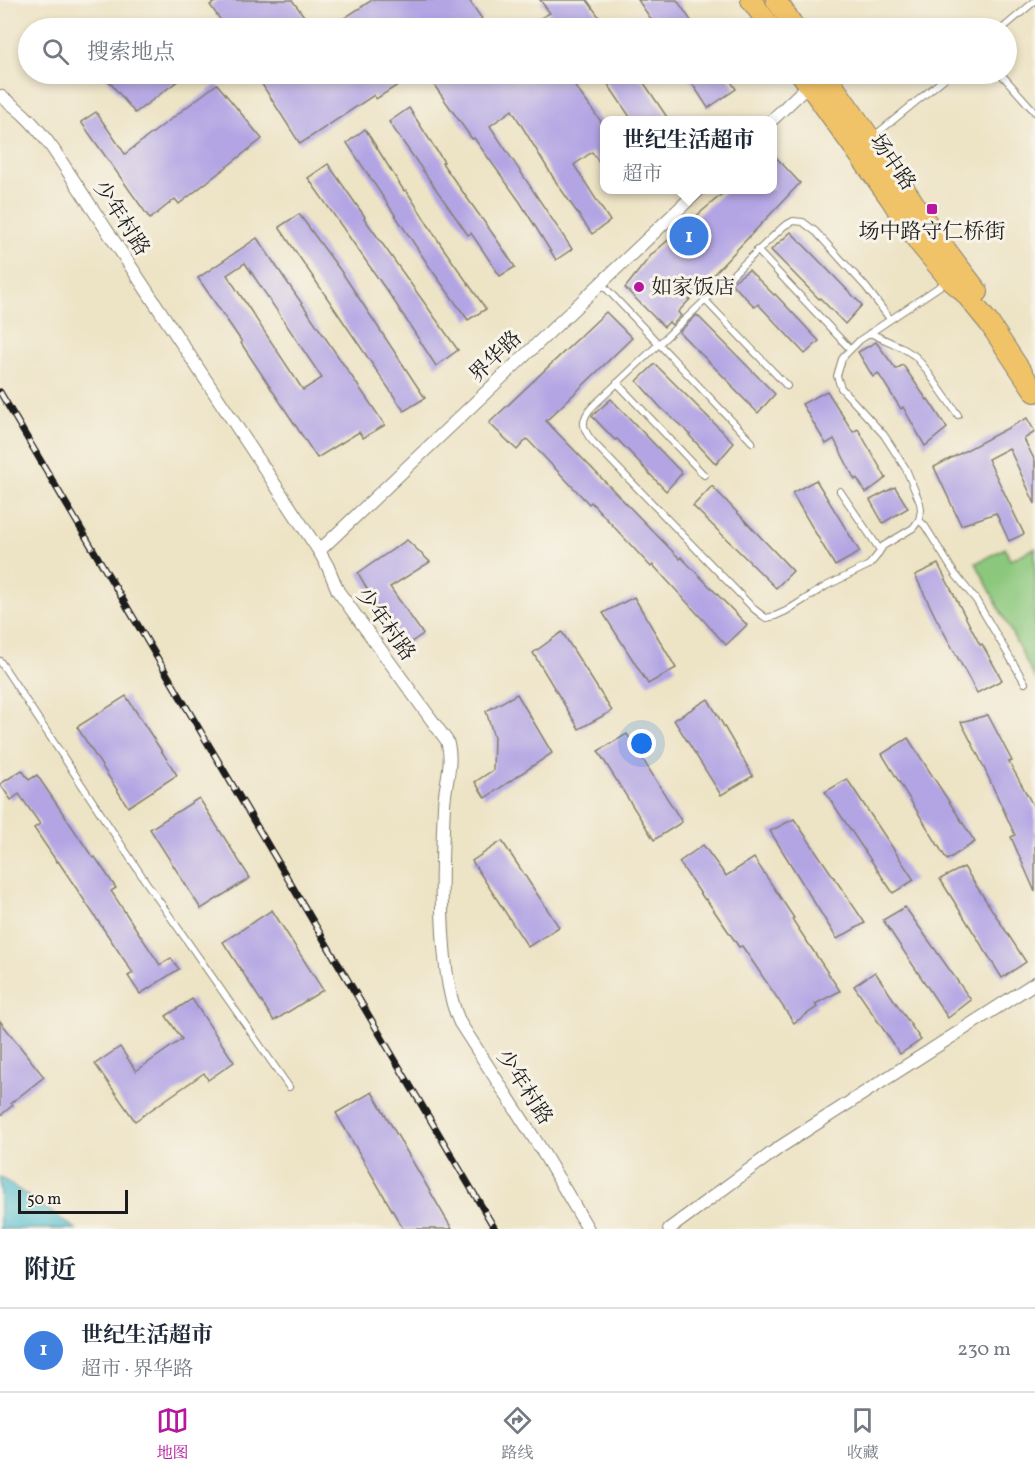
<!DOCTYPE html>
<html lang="zh">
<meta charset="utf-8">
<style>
:root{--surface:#fff;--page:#f6f6f7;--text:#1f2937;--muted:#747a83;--line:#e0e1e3;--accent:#b5179e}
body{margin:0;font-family:Vollkorn,"Noto Serif SC",serif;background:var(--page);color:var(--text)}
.scale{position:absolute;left:18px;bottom:15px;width:110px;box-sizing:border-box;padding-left:6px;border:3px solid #1c1c1c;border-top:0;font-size:16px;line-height:21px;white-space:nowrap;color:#1c1c1c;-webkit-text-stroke:4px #f7f3e8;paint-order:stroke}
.you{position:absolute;left:642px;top:744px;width:21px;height:21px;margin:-15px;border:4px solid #fff;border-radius:50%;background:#1a73e8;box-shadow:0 0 0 9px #1a73e833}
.badge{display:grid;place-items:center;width:39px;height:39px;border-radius:50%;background:var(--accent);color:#fff;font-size:20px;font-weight:700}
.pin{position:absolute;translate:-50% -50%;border:3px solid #fff;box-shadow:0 2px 6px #0006}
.popup{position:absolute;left:600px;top:116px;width:177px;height:78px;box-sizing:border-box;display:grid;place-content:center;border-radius:12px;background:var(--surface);filter:drop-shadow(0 2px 4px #0005);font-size:20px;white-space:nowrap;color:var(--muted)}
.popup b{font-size:22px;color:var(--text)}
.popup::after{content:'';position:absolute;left:50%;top:100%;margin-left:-12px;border:12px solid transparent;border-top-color:var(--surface)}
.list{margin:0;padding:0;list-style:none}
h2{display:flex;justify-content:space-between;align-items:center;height:78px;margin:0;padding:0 24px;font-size:26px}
h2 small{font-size:20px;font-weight:400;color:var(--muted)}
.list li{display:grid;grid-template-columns:39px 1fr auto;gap:18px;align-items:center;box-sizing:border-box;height:84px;padding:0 24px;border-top:2px solid var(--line)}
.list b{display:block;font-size:22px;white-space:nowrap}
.list p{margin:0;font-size:20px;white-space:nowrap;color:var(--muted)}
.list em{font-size:20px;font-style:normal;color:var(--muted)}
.icon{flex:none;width:33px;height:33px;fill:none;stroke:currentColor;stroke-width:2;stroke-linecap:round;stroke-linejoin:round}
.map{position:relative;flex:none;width:1035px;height:1229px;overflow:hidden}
.search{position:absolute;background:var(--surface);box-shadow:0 3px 9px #0003;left:18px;right:18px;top:18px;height:66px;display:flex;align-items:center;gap:15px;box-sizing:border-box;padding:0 21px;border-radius:33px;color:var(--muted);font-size:22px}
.sheet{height:162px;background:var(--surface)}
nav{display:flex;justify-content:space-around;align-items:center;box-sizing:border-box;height:84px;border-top:2px solid var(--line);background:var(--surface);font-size:16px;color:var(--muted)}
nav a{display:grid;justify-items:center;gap:3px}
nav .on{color:var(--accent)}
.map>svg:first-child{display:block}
.green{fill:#8bc77c;stroke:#54724c;stroke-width:1.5}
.water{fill:#54becf;stroke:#386d76;stroke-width:1.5}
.building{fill:#b3a5e4;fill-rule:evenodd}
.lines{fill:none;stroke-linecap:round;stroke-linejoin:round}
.lane-casing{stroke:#848070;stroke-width:8}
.street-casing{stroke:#848070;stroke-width:14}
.primary-casing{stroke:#848070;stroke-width:22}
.lane{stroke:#fff;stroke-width:6}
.street{stroke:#fff;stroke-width:12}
.primary{stroke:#f1c369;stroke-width:20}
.rail-casing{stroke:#1c1c1c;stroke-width:7}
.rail{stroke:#f7f3e8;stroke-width:4.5;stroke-dasharray:14;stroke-linecap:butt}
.poi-dot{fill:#b5179e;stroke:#f7f3e8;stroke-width:2}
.labels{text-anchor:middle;stroke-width:6;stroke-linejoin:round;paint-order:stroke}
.street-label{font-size:21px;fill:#1c1c1c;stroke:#f7f3e8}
.poi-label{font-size:21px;fill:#1c1c1c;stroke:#f7f3e8}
</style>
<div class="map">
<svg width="1035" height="1229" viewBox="0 0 1035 1229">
<rect width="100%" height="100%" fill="#f7f3e8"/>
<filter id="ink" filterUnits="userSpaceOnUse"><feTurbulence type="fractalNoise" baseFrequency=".0167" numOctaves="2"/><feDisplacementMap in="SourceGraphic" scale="12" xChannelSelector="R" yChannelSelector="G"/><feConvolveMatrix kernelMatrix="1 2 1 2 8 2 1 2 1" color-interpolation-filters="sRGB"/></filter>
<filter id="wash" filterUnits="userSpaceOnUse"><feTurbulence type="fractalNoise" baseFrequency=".008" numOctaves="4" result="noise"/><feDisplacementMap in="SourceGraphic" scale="24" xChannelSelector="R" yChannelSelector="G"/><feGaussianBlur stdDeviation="1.35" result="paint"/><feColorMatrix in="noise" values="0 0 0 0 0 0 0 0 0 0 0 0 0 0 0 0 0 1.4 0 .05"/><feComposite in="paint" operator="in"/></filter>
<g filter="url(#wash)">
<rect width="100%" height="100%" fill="#ede3c5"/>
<!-- green -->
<path class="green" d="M1005,548L1010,560L1035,548V679L976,563Z"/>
<!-- water -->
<path class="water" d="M0,1177L76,1229H0Z"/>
<g id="blocks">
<!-- building -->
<g class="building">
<path d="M218,0H292L310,24L303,28H226L210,5Z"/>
<path d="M372,0H469L482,19L468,28H329Z"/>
<path d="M540,0H587L607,28H522L550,13Z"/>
<path d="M638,0H677L696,28H657Z"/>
<path d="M103,74H187L135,113Z"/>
<path d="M265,74H415L376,99L374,95L300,144L258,78Z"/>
<path d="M450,74H566L605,127V171L592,152L574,165L610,221L592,234L556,182L512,110L508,113L490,126L572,249L556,260L520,202L474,138L472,139L434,85Z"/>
<path d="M601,74H638L669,120H632Z"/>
<path d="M686,74H726L736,89L708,108Z"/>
<path d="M217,84L262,139L179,204L175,199L150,219L81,122L96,112L125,154Z"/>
<path d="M409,108L444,162L442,163L495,237L515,267L500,276L471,233L468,235L389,122Z"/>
<path d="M365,129L404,191L406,190L441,245L486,309L468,320L431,269L347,143Z"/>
<path d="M773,154L800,183L678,312L681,316L672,325L669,322L664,327L625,288L652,254L728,189H773Z"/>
<path d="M328,164L365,217L364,218L458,350L436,366L396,304L308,178Z"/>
<path d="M299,214L343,274L425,398L404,411L279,227Z"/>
<path d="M791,232L862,305L845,324L820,298L819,299L771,250Z"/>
<path d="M257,238L385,425L363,438L359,432L317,458L241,343L242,342L198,278ZM245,263L322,378L303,390L227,275Z"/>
<path d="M749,270L774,295L775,294L819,341L805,354L758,304L755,307L731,283Z"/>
<path d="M606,312L632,338L546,421L680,559L681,557L747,625L726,645L653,565L651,567L591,502L589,504L527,439L517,450L489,423Z"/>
<path d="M697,315L775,394L758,413L732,387L733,386L679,332Z"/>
<path d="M876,342L896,369L903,365L927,400L928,399L947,428L925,446L903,407L901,409L878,373L873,377L858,352Z"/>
<path d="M655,364L734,443L716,464L689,435L690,434L661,408L637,381Z"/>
<path d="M827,391L853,432L858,429L886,478L866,493L857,478L855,480L834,439L826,444L802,404Z"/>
<path d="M611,399L682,473L666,491L643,467H644L617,439L615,440L592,416Z"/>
<path d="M1027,418L1035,432L1024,439L1035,461V504L1009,448L988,459L1024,534L1009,541L996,513L961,525L934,467Z"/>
<path d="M816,480L860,552L835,566L792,493Z"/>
<path d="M712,486L793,571L776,588L693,506Z"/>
<path d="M895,487L908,508L883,523L870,500Z"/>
<path d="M407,540L430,562L390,587L423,634L401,649L358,573Z"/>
<path d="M938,564L980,645L982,644L1002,680L977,693L936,618L915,575Z"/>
<path d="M634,597L676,668L648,684L603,613Z"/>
<path d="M562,632L612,711L579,729L533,653Z"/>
<path d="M517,694L552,753L485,798L475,782L493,770L494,737L486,711Z"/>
<path d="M126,696L177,775L128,807L77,727Z"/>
<path d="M708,699L753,776L721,795L674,720Z"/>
<path d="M988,715L1012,761L1009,762L1035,809V892L1011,837L1015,835L979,757L961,722Z"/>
<path d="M627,734L682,822L654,840L598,751Z"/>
<path d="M908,738L975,842L947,860L882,754Z"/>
<path d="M22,770L29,780L37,775L93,858L95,857L116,888L111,891L160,965L171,958L179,969L140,994L128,976L133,973L58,861L57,862L34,828L40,824L19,794L11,800L0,784Z"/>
<path d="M847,779L914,880L893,893L825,792Z"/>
<path d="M199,798L250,878L201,909L150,829Z"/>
<path d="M794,819L865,923L837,939L770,831Z"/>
<path d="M502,841L559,927L528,947L472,861Z"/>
<path d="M703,845L726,876L754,858L794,918L792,919L840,991L815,1004L817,1007L794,1023L742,946L739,947L706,899L705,900L679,862Z"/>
<path d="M964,867L1026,962L1002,978L940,879Z"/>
<path d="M905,907L971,1000L948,1018L883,920Z"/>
<path d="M272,910L323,990L274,1021L223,942Z"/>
<path d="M875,972L921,1040L900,1054L854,986Z"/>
<path d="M192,999L234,1062L208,1080L204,1073L135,1121L95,1064L120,1047L136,1071L182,1039L166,1016Z"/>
<path d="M0,1021L44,1077L11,1103L13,1105L0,1116Z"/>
<path d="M372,1092L452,1229H403L336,1113Z"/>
</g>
</g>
</g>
<g filter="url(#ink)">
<use href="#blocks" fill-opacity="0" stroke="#848070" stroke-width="1.5"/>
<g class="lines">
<defs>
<g id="lane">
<path d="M1003,28L1035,1"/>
<path d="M1001,74L1035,112"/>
<path d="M874,136L950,74"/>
<path d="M757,250L850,349"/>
<path d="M601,283L752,442"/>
<path d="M705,300L787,386"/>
<path d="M890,319L866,287L816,232L803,222L793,221L784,226L592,407C580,420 582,429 593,442L754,609L763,616L766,618L775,616L786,611L826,586L869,565L876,557L883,546L913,528L919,520L921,510L920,503L906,469L884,435L841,388L837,376L842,359L846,354L860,340L946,282"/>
<path d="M870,333L901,347L915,356L925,368L958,415"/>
<path d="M617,383L704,475"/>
<path d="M840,491L880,550"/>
<path d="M919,520L925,526L955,574L976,600L1025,683"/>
<path d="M0,661L146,882L289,1087"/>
</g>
<g id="street">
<path d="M0,96C23,111 37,127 53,149L319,551L328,567L338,591L447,741C454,762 445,783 444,805C442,852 440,899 444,947C446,972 449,999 460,1023L541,1149L588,1229"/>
<path d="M771,121L820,74"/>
<path d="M319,551L699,190"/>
<path d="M669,1229L780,1147L1035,983"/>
</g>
<g id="primary">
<path d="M751,0L771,28"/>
<path d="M776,0L795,28"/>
<path d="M801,74L890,198L919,243L949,279L963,291L989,323L1035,392"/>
<path d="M825,74L871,139L940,242L978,292"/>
</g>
</defs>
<!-- lane casing -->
<use href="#lane" class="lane-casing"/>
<!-- street casing -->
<use href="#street" class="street-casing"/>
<!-- primary casing -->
<use href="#primary" class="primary-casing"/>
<!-- lane -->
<use href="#lane" class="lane"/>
<!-- street -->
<use href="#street" class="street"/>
<!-- primary -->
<use href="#primary" class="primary"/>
<defs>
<path id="rail" d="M0,392L495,1229"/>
</defs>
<!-- rail casing -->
<use href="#rail" class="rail-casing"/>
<!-- rail -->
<use href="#rail" class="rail"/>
</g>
</g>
<!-- markers -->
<g class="poi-dot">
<rect x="926" y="203" width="12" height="12" rx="3"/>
<circle cx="639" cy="287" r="6"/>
</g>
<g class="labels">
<!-- street labels -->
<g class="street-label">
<text transform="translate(893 162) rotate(55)" y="7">场中路</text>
<text transform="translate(122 218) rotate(57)" y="7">少年村路</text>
<text transform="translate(495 356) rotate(-44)" y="7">界华路</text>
<text transform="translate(386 624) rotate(54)" y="7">少年村路</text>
<text transform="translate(525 1087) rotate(57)" y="7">少年村路</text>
</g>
<!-- poi labels -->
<g class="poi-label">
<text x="932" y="238">场中路守仁桥街</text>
<text x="651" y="294" text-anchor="start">如家饭店</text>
</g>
</g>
</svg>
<div class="scale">50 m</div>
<div class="you"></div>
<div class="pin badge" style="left:689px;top:236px;background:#3f7fe0">1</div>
<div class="popup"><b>世纪生活超市</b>超市</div>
<div class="search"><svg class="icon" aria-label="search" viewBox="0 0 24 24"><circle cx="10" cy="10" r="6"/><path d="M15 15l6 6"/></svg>搜索地点</div>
</div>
<section class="sheet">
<h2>附近<small></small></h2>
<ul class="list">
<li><span class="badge" style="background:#3f7fe0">1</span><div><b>世纪生活超市</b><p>超市 · 界华路</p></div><em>230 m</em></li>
</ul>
</section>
<nav>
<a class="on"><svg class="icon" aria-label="map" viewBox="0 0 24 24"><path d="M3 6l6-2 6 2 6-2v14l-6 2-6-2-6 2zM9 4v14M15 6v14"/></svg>地图</a>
<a><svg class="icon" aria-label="directions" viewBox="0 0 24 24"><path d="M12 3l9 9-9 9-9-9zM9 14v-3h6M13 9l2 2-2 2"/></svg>路线</a>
<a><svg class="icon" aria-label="saved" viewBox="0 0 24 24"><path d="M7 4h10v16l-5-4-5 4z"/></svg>收藏</a>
</nav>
